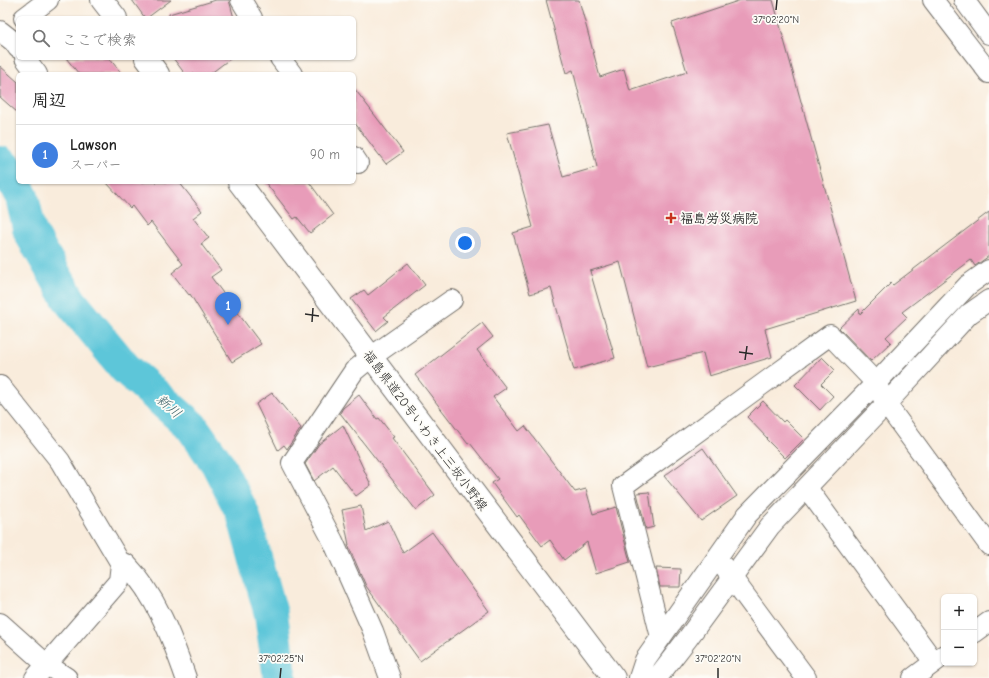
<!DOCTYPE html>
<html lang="ja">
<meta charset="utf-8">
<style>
:root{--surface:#fff;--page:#f6f6f6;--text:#222;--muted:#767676;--line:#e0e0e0;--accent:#1a73e8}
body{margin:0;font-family:"Comic Neue","Klee One",sans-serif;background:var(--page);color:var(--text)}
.controls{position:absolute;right:12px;bottom:12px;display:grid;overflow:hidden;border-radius:6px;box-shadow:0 1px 3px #0004}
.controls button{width:36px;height:36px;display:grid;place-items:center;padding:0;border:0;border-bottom:1px solid var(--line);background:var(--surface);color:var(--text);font:20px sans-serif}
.you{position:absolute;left:465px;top:243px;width:14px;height:14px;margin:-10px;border:3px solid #fff;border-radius:50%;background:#1a73e8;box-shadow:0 0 0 6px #1a73e833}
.badge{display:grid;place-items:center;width:26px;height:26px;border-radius:50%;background:var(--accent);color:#fff;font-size:13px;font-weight:700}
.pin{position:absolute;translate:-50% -33px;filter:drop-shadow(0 1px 2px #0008)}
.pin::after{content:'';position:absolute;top:21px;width:14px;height:12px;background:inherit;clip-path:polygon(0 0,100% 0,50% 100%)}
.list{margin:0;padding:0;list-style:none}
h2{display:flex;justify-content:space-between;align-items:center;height:52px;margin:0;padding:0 16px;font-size:17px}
h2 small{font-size:13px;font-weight:400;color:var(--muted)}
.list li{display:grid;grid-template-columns:26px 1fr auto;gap:12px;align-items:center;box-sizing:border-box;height:60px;padding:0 16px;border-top:1px solid var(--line)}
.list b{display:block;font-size:15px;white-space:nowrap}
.list p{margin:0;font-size:13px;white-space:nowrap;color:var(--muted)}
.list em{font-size:13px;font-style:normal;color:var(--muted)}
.icon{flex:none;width:22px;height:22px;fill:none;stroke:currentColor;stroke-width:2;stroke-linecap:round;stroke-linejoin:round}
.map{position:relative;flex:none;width:989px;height:678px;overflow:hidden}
.search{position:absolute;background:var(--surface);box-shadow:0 1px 3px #0004;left:16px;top:16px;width:340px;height:44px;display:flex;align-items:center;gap:10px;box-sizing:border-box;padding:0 14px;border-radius:6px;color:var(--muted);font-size:15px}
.panel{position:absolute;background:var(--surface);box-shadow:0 1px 3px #0004;left:16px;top:72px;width:340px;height:112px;border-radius:6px}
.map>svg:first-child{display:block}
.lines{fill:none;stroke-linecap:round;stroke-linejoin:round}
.river{stroke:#5dc6d9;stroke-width:34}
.building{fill:#e89cb9}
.minor-casing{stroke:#736f69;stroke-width:22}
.major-casing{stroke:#736f69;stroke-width:24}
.minor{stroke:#fff;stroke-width:20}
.major{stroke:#fff;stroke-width:22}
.ticks{fill:none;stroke:#2b2b2b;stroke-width:1.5}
.poi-dot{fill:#c8321e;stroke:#fdfcf7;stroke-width:1.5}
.labels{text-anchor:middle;stroke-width:3.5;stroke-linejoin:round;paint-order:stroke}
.poi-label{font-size:13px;font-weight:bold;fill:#2b2b2b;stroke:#fdfcf7;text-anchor:start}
.street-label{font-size:13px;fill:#2b2b2b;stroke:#fdfcf7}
.water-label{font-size:14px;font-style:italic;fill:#3c6168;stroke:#fdfcf7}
.ticks-label{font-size:10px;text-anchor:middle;fill:#2b2b2b;stroke:#fdfcf7;stroke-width:3.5;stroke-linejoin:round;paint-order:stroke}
</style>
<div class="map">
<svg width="989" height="678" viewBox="0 0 989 678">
<rect width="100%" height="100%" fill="#fdfcf7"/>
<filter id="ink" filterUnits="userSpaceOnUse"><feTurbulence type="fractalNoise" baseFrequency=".025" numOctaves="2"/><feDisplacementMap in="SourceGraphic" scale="8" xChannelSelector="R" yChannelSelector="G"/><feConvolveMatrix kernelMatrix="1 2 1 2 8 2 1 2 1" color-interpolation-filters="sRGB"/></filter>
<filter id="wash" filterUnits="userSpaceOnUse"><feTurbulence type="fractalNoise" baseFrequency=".012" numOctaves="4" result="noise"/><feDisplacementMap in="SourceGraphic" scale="16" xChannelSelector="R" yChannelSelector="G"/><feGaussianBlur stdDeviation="0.9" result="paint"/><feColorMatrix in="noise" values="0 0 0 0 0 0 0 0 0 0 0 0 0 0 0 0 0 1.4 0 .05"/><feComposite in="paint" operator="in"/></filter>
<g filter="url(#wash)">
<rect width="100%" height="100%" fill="#f9ecdc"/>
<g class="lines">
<!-- river -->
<path class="river" d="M0,163L6,168L22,197L30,232L70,301L125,368L192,427L217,463L243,514L271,614L280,678"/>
</g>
<g id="blocks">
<!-- building -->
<g class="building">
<path d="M132,0H171L147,18H145Z"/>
<path d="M216,0H229L234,18H169V14Z"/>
<path d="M546,0H579L600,77L624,69L630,91L687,72L672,23L741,0H773L856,301L765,329L772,357L709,376L703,353L647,367L620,262L590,271L615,358L574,370L551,288L530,294L513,233L533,227L507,133L548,125L563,177L597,167L573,70L566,73Z"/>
<path d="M66,58H109L122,74H79Z"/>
<path d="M173,58H231L210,74H185Z"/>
<path d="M0,66L18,82V113L0,97Z"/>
<path d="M354,88L403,152L386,164L354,122Z"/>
<path d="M106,182H179L202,211L193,218L209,238L201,244L221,270L211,277L261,344L232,362L190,294L189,295L172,273L183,264L151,222L147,226L132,206L130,208Z"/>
<path d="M265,182H309L333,215L310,233L297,217L294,219Z"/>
<path d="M989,212V256L975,266L971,260L902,312L907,317L886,337L891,342L871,361L839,328L859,309L860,314L891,283L893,285Z"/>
<path d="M408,263L425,285L384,317L388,321L376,331L351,299L364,290L368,295Z"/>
<path d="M482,323L493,337L477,350L506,388L493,397L519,431L525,426L575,492L586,489L593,514L616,507L630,562L596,573L587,542L564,560L550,540L542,546L519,515L517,517L492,483L498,479L470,443L468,444L415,375Z"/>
<path d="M822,357L835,370L821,384L833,396L820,410L795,385Z"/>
<path d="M272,393L301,428L287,449L284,445L278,450L256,404Z"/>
<path d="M359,395L377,419L379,418L394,437L392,438L435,495L416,510L340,413L343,408Z"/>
<path d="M763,401L783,422L785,420L804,439L785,458L766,439L767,438L747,417Z"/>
<path d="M343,425L371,485L356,496L333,466L314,481L305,464L319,444Z"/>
<path d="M703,448L737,496L701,521L664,476Z"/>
<path d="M649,492L654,527L646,529L637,493Z"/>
<path d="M361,506L366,531L388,521L403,553L432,532L489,611L420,661L366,586L348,545H349L342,510Z"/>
<path d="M656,568L681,569L680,587H660Z"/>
</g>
</g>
</g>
<g filter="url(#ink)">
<use href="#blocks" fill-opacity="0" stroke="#736f69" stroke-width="1"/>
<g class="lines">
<defs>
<g id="minor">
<path d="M241,0L252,18"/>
<path d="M933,0L989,73"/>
<path d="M964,0L989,34"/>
<path d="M24,18L48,0"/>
<path d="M0,31L14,42L18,48"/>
<path d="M25,58L37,74"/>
<path d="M280,58L292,74"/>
<path d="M354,157L358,163"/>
<path d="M0,386L60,461L121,564L119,581L35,678"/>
<path d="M807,488L934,662"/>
<path d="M121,564H126C156,595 172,638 186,678"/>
<path d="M724,567L806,678"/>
<path d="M0,623L46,664L67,678"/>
<path d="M974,633L989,622"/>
<path d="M661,637L623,486L830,335L876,383L886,404L989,545"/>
<path d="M390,678L373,631L333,541L292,463L354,371L371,357L452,300"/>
<path d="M639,678L645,660L747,515L876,383L968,285L989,270"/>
<path d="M657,678L688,638L770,526L886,404L969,314L989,300"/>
<path d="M913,678L944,655"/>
</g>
<g id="major">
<path d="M102,0L116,18"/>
<path d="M146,58L158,74"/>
<path d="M239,182L614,678"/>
</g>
</defs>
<!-- minor casing -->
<use href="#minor" class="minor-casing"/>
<!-- major casing -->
<use href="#major" class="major-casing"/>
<!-- minor -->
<use href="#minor" class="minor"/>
<!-- major -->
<use href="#major" class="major"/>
</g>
</g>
<!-- ticks -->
<path class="ticks" d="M776,10L777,0M305,314L319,316M312,322L313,308M739,352L753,354M745,360L747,346M280,678L281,668M718,678V668"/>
<!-- markers -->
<path class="poi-dot" d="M669 212h4v4h4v4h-4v4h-4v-4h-4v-4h4z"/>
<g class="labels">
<!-- poi labels -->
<g class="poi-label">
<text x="680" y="223">福島労災病院</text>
</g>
<!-- street labels -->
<g class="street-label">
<text transform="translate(426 430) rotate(53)" y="5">福島県道20号いわき上三坂小野線</text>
</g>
<!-- water labels -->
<g class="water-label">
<text transform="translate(169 406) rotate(41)" y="5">新川</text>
</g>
</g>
<g class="ticks-label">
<text x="776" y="23">37°02'20"N</text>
<text x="281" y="662">37°02'25"N</text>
<text x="718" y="662">37°02'20"N</text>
</g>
</svg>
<div class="controls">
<button>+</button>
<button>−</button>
</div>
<div class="you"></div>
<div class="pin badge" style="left:228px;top:325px;background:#3f7fe0">1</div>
<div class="search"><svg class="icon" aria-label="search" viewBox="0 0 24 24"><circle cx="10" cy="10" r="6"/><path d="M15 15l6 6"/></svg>ここで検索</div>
<section class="panel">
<h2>周辺<small></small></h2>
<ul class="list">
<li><span class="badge" style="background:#3f7fe0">1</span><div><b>Lawson</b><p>スーパー</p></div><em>90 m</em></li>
</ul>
</section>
</div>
